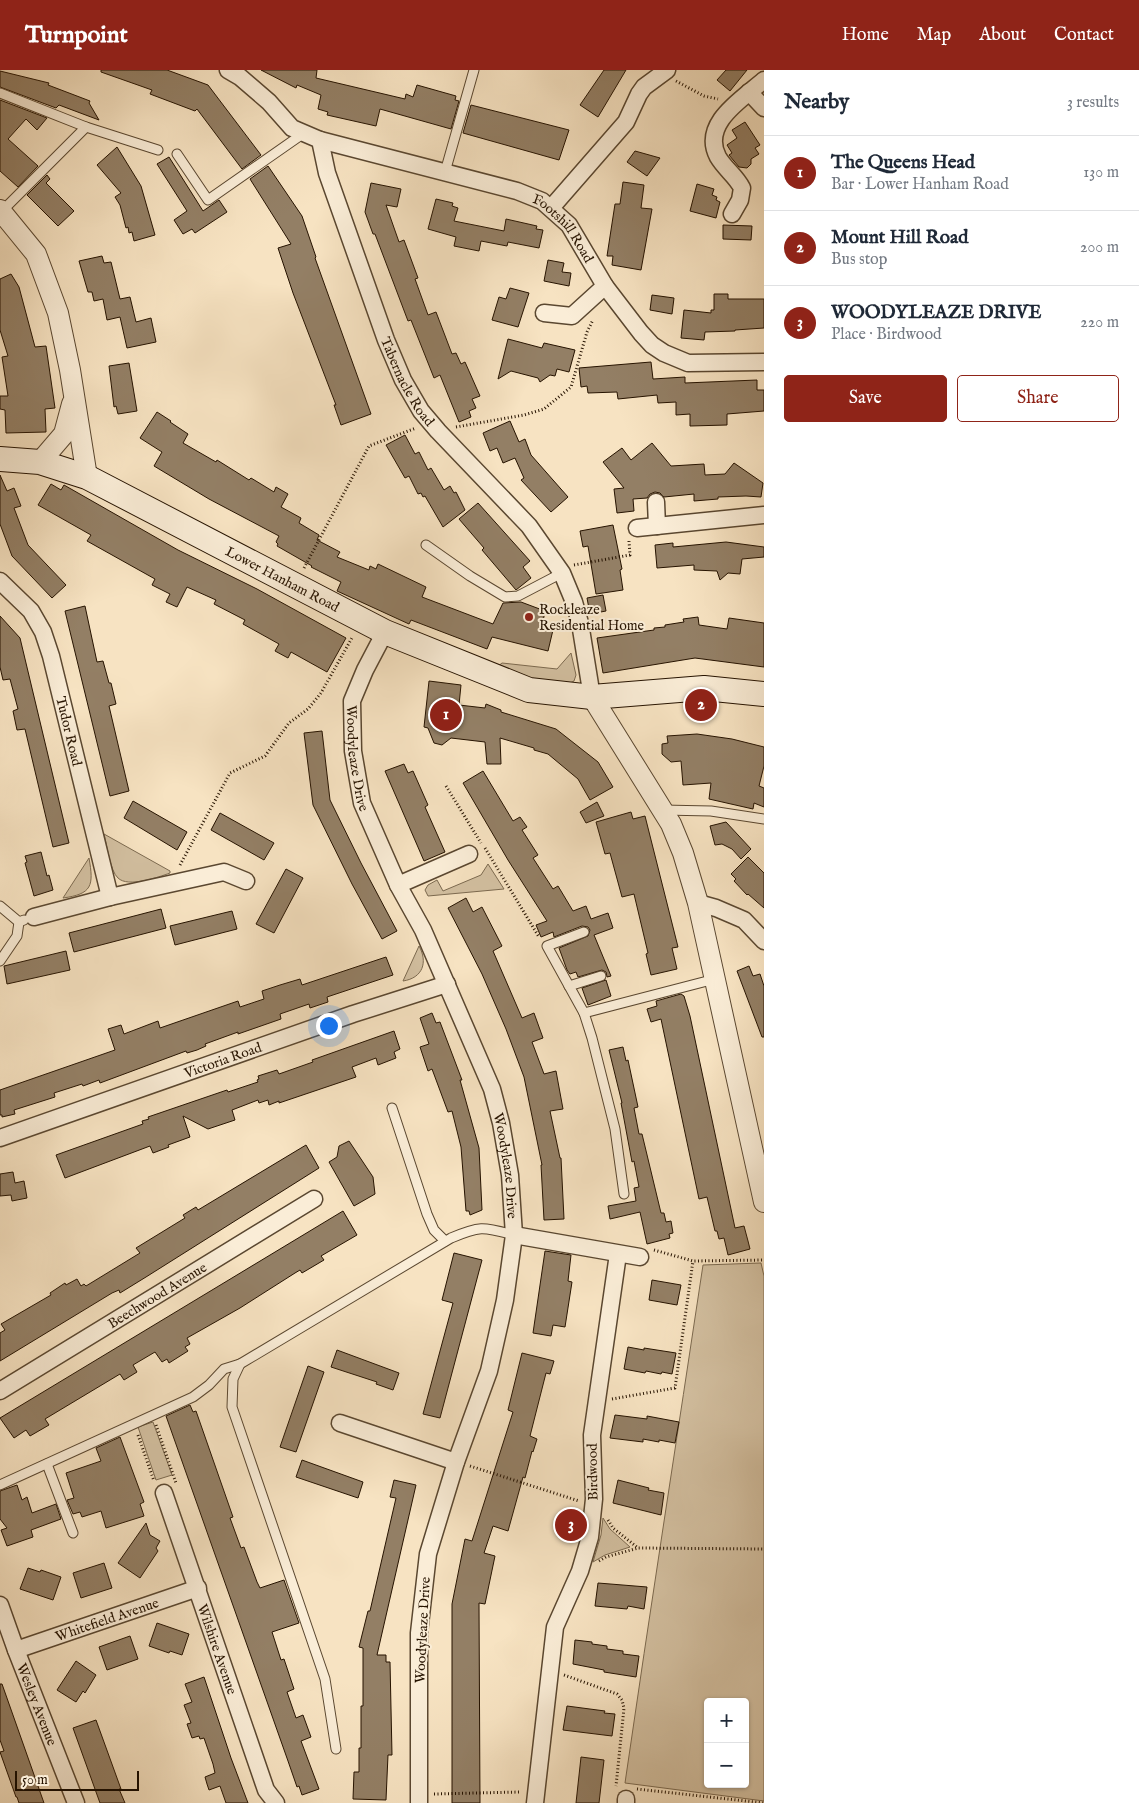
<!DOCTYPE html>
<meta charset="utf-8">
<style>
:root{--surface:#fff;--page:#f2f2f3;--text:#1f2937;--muted:#747a83;--line:#e0e1e3;--accent:#8f2418}
body{margin:0;font-family:"IM FELL English",serif;background:var(--page);color:var(--text)}
.controls{position:absolute;right:15px;bottom:15px;display:grid;overflow:hidden;border-radius:5px;box-shadow:0 1px 4px #0004}
.controls button{width:45px;height:45px;display:grid;place-items:center;padding:0;border:0;border-bottom:1px solid var(--line);background:var(--surface);color:var(--text);font:25px sans-serif}
.scale{position:absolute;left:15px;bottom:12px;width:124px;box-sizing:border-box;padding-left:5px;border:2px solid #261300;border-top:0;font-size:14px;line-height:18px;white-space:nowrap;color:#261300;-webkit-text-stroke:4px #faedd7;paint-order:stroke}
.you{position:absolute;left:328px;top:955px;width:18px;height:18px;margin:-12px;border:4px solid #fff;border-radius:50%;background:#1a73e8;box-shadow:0 0 0 8px #1a73e833}
.badge{display:grid;place-items:center;width:32px;height:32px;border-radius:50%;background:var(--accent);color:#fff;font-size:16px;font-weight:700}
.pin{position:absolute;translate:-50% -50%;border:2px solid #fff;box-shadow:0 1px 5px #0006}
.list{margin:0;padding:0;list-style:none}
h2{display:flex;justify-content:space-between;align-items:center;height:65px;margin:0;padding:0 20px;font-size:21px}
h2 small{font-size:16px;font-weight:400;color:var(--muted)}
.list li{display:grid;grid-template-columns:32px 1fr auto;gap:15px;align-items:center;box-sizing:border-box;height:75px;padding:0 20px;border-top:1px solid var(--line)}
.list b{display:block;font-size:19px;white-space:nowrap}
.list p{margin:0;font-size:16px;white-space:nowrap;color:var(--muted)}
.list em{font-size:16px;font-style:normal;color:var(--muted)}
.actions{display:flex;gap:10px;padding:15px 20px}
.actions a{flex:1;padding:11px 0;border:1px solid var(--accent);border-radius:5px;text-align:center;font-size:18px;color:var(--accent)}
.actions .main{background:var(--accent);color:#fff}
.map{position:relative;flex:none;width:764px;height:1733px;overflow:hidden}
header{display:flex;align-items:center;gap:30px;box-sizing:border-box;height:70px;padding:0 25px;background:var(--accent);color:#fff}
header strong{font-size:24px}
nav{display:flex;gap:28px;margin-inline-start:auto;font-size:18px}
main{display:flex}
aside{flex:1;background:var(--surface)}
.map>svg:first-child{display:block}
.green{fill:#d3c0a1;stroke:#7c6a50;fill-rule:evenodd}
.building{fill:#937f65;stroke:#261300}
.lines{fill:none;stroke-linecap:round;stroke-linejoin:round}
.service-casing{stroke:#5a4730;stroke-width:11}
.minor-casing{stroke:#5a4730;stroke-width:19}
.tertiary-casing{stroke:#5a4730;stroke-width:22}
.secondary-casing{stroke:#261300;stroke-width:26}
.path{stroke:#261300;stroke-width:3;stroke-dasharray:1 2.5;stroke-linecap:butt}
.service{stroke:#faedd7;stroke-width:9}
.minor{stroke:#faedd7;stroke-width:16}
.tertiary{stroke:#faedd7;stroke-width:20}
.secondary{stroke:#faedd7;stroke-width:24}
.poi-dot{fill:#8f2418;stroke:#faedd7;stroke-width:2}
.labels{text-anchor:middle;stroke-width:4;stroke-linejoin:round;paint-order:stroke}
.street-label{font-size:14px;fill:#261300;stroke:#faedd7}
.poi-label{font-size:14px;fill:#261300;stroke:#faedd7;text-anchor:start}
</style>
<header>
<strong>Turnpoint</strong>
<nav><a>Home</a><a>Map</a><a>About</a><a>Contact</a></nav>
</header>
<main>
<div class="map">
<svg width="764" height="1733" viewBox="0 0 764 1733">
<rect width="100%" height="100%" fill="#f7e3c2"/>
<filter id="stains"><feTurbulence type="fractalNoise" baseFrequency=".004" numOctaves="4"/><feColorMatrix values="0 0 0 0 .2 0 0 0 0 .09 0 0 0 0 .02 0 0 0 .5 -.17"/></filter>
<radialGradient id="worn" r=".72"><stop offset=".6" stop-color="#630" stop-opacity="0"/><stop offset="1" stop-color="#630" stop-opacity=".3"/></radialGradient>
<!-- green -->
<g class="green">
<path d="M571,583L576,605L574,611L570,613L536,610L497,597L502,593L557,599Z"/>
<path d="M104,764L170,801V803C159,807 128,818 118,808C110,801 107,775 104,764Z"/>
<path d="M89,788C94,816 92,824 63,828Z"/>
<path d="M488,794L504,819L428,826L425,820L428,815L437,810L443,821L481,805Z"/>
<path d="M419,876C428,892 423,908 403,911Z"/>
<path d="M761,1193L764,1206V1731L625,1713C650,1540 677,1368 703,1195ZM708,1632H745V1714H708Z"/>
<path d="M153,1352L172,1405L156,1410L138,1357Z"/>
<path d="M603,1448L610,1459L630,1477L605,1485L593,1492L601,1465Z"/>
</g>
<!-- building -->
<g class="building">
<path d="M101,0H167L208,15L261,85L242,99L197,39L195,41L150,24L152,20L101,2Z"/>
<path d="M261,0H317L316,8L405,29L406,24L413,27L417,15L456,26L455,30L459,31L451,59L380,39L376,56L327,45L328,42L318,39L321,25L297,15L296,18Z"/>
<path d="M604,0H626L598,47L580,35Z"/>
<path d="M726,0H747L730,21L717,10Z"/>
<path d="M0,1L49,13L48,15L90,31L89,33L99,50L59,35L56,38L0,17Z"/>
<path d="M0,30L47,48L37,60L26,49L8,69L38,96L18,117L0,101Z"/>
<path d="M471,35L569,60L559,90L463,63Z"/>
<path d="M745,52L760,75L755,78L759,84L751,89V94L747,98L739,97L729,85L732,83L727,75L737,68L732,60Z"/>
<path d="M117,77L141,116L155,165L134,171L132,162L129,163L128,157L126,158L120,135L115,127L121,123L97,95Z"/>
<path d="M635,81L660,88L647,106L627,92Z"/>
<path d="M169,87L203,141L219,130L227,142L195,163L192,159L183,164L174,150L187,141L157,94Z"/>
<path d="M268,96L302,146L316,187L315,188L371,344L341,355L334,335H336L293,223L278,178L291,174L250,109Z"/>
<path d="M47,105L50,109L46,113L74,141L58,156L27,125Z"/>
<path d="M623,112L644,115L641,138L652,139L641,200L612,195L613,186H607L615,134H620Z"/>
<path d="M371,113L401,119L397,137L386,135L399,172L404,170L418,208L415,209L428,245L436,242L452,284L456,283L461,294L465,292L480,326L472,329L476,338L469,341L471,347L459,352L440,305L434,308L411,250L408,251L375,164H373L365,142Z"/>
<path d="M697,114L714,119L712,125L717,127L716,130L720,132L716,148L690,141Z"/>
<path d="M436,129L453,133L452,136L458,138L454,151L504,161L506,149L537,156L536,159L543,160L539,178L508,172L507,176L481,171L479,181L454,176L456,167L428,159Z"/>
<path d="M723,155L752,156L751,170L723,169Z"/>
<path d="M102,186L104,193L111,192L120,229L130,227L136,252L151,248L156,272L127,278L120,247L107,250L103,229L94,231L92,222H88L79,191Z"/>
<path d="M548,190L564,193L562,202L571,203L569,216L544,211Z"/>
<path d="M11,204L19,217L35,277L46,276L55,338L45,339L46,362L6,363L5,340L0,339V326H8L2,287L8,286L0,260V209Z"/>
<path d="M510,218L529,223L518,257L492,250L499,227L506,229Z"/>
<path d="M714,224H728V229H764V258L735,260V261L705,262L704,270L681,268L684,240L711,243V240H714Z"/>
<path d="M652,225L674,228L672,244L650,240Z"/>
<path d="M508,269L542,278L544,273L575,280L569,302L557,299L555,306L550,305L540,312L538,308L511,301L498,309Z"/>
<path d="M651,292L653,309L685,307V313L757,310V320H764V341L727,344V355L690,356V344L676,345V332L658,333L657,325L618,329L617,322L588,323L587,316L581,317L579,298Z"/>
<path d="M129,293L137,341L118,344L116,336L114,337L109,296Z"/>
<path d="M157,342L171,351L170,352L188,364L183,373L216,392L217,390L249,410L251,408L274,422L276,417L288,424L281,437L301,448L299,453L319,465L317,470L340,482L337,487L369,500L370,496L376,499L378,494L426,517L422,527L493,554L503,533L521,532L545,541L542,557L553,560L548,581L492,567L487,579L411,550L409,554L337,521L341,512L311,497L312,496L277,476L278,474L276,472L279,466L209,429L154,396L162,382L140,368Z"/>
<path d="M510,351L519,372L525,369L531,385L568,427L551,442L521,410L524,408L515,388L503,393L497,378L490,381L483,363Z"/>
<path d="M405,365L415,384L419,382L428,400L431,398L444,420L450,416L454,423L456,422L465,440L443,457L425,426L423,427L421,423L418,424L409,406L405,408L386,375Z"/>
<path d="M652,373L671,396L704,394L705,405L725,404L734,393L763,413L761,427L746,426L718,427V429L694,431V424L664,427L660,423L655,422L650,424L647,428L633,429L634,441L617,443L614,419L624,418L603,392L622,378L631,390Z"/>
<path d="M0,405L7,421L14,418L21,436L14,438L28,475L66,515L52,528L12,486L0,454Z"/>
<path d="M51,414L61,420L64,415L178,480L257,519L346,568L327,602L291,582L288,588L275,581L279,574L243,554L245,550L214,534L216,530L187,517L177,537L166,532L170,524L152,515L155,509L87,471L91,465L38,435Z"/>
<path d="M478,433L530,491L523,497L531,508L516,520L482,480L484,478L459,449Z"/>
<path d="M613,455L622,499L620,500L623,520L596,524L588,476L583,477L580,461Z"/>
<path d="M726,472L764,477V487L742,489L740,504L728,503L720,510L717,501L694,500V495L657,498L655,475L673,473V477Z"/>
<path d="M603,525L606,541L590,544L587,528Z"/>
<path d="M85,536L97,592L103,591L109,613H111L116,634L109,636L129,721L110,726L65,541Z"/>
<path d="M0,546L20,568L69,773L53,777L25,659L17,660L13,641L18,639L10,609L3,610L0,597Z"/>
<path d="M698,547L699,555L727,559L729,548L764,553V597L695,588L603,603L597,568L654,560V558L665,557V555L684,552L683,549Z"/>
<path d="M429,611L461,615L459,635L485,638L486,634L501,640V642L556,659L598,692L613,717L590,730L578,709L548,684L534,680V678L500,668L501,694H487L485,672L451,668L442,675L434,673L428,658L424,657Z"/>
<path d="M322,661L330,730L361,793L397,861L382,869L352,814L313,735L304,663Z"/>
<path d="M697,664L732,669L764,677V696L759,716L764,718V737L754,733L753,739L709,729L711,713L683,715L681,691L671,692L662,684V674L668,673L667,666Z"/>
<path d="M404,694L408,703L413,701L428,735L425,737L445,782L424,791L385,701Z"/>
<path d="M483,701L513,751L520,747L527,757L522,760L538,785L533,788L553,819L558,816L573,841L586,836L591,849L608,843L613,858L594,865L611,906L607,907L606,902L602,900L578,907L576,902L570,904L567,900L559,878L588,866L590,860L588,857L582,856L554,867L553,862L541,867L536,855L547,851L508,790L463,713Z"/>
<path d="M133,731L187,762L177,780L124,748Z"/>
<path d="M597,732L604,746L586,753L580,742Z"/>
<path d="M631,742L633,749L645,746L678,877L672,878L677,899L651,905L646,884L648,883L634,824L622,827L610,783L605,784L596,752Z"/>
<path d="M220,743L274,773L264,790L211,760Z"/>
<path d="M726,752L751,779L741,789L732,779L722,774L715,775L710,756Z"/>
<path d="M41,782L47,806L49,805L53,820L34,826L25,793L27,792L25,786Z"/>
<path d="M748,787L764,803V838L748,824L747,825L734,811L736,809L731,804Z"/>
<path d="M286,799L303,808L274,863L256,854Z"/>
<path d="M466,828L473,842L482,837L502,876L493,881L522,948L534,943L543,968L532,972L544,1004L556,1001L563,1039L550,1041L560,1088H561L564,1149L544,1150L541,1095H542L524,1007L506,959L482,904L448,838Z"/>
<path d="M161,839L166,858L74,882L69,863Z"/>
<path d="M232,841L237,859L175,875L170,856Z"/>
<path d="M66,881L70,900L7,914L4,896Z"/>
<path d="M386,887L393,905L327,927L328,932L310,938L309,934L280,944L281,949L238,964V962L205,974L206,976L197,980L187,983L186,981L100,1013L99,1010L83,1016L82,1014L54,1023L55,1027L14,1040L15,1044L2,1047V1045H0V1020L115,980L108,959L121,955L124,964L158,951L160,958L238,931L240,937L264,929L262,921L280,915L300,909L302,915Z"/>
<path d="M749,896L753,906L760,904L764,916V967H762L737,901Z"/>
<path d="M606,910L611,926L588,935L582,918Z"/>
<path d="M681,924L684,926L690,946L735,1158L744,1156L748,1171L750,1179L728,1185L724,1168L719,1169L717,1161H715L707,1127L699,1129L661,949L651,952L647,939L657,936L656,931Z"/>
<path d="M432,943L436,953L440,952L462,1010H460L479,1078L482,1140L470,1145L469,1141H466L461,1077L452,1041L448,1042L432,999L428,1001L420,977L429,974L420,948Z"/>
<path d="M394,961L400,979L394,982L396,988L378,995L376,988L352,997L356,1007L279,1033V1031L269,1035L268,1030L259,1033L258,1030L232,1040L235,1050L208,1059L183,1046L190,1067L168,1075L169,1077L153,1083L150,1076L65,1108L56,1085L143,1054L142,1051L149,1049L148,1047L227,1020L228,1022L258,1012L257,1010L259,1009L258,1006L277,1000L279,1004L313,992L312,990Z"/>
<path d="M623,977L626,991L628,990L638,1037L634,1038L639,1064H642L661,1143H664L666,1152L671,1151L673,1163L669,1164L670,1168L647,1174L640,1142L610,1149L608,1136L636,1131L634,1118L639,1117L634,1091L632,1092L621,1033H622L609,980Z"/>
<path d="M349,1071L373,1107L375,1124L354,1136L329,1092L337,1087L339,1076Z"/>
<path d="M306,1075L319,1098L146,1207L120,1223L119,1220L112,1223L0,1291V1263L5,1260L1,1254L51,1225L50,1223L65,1213L66,1215L77,1209L81,1216L84,1214L86,1216L140,1183L136,1178L185,1148L183,1145L196,1137L198,1140Z"/>
<path d="M13,1102L15,1113L24,1111L27,1128L12,1131L11,1125L0,1126V1104Z"/>
<path d="M343,1141L357,1165L321,1186L324,1190L302,1203L300,1200L295,1203L240,1238L187,1268L190,1274L185,1277L188,1281L169,1293L167,1289L162,1292L155,1282L133,1295L137,1302L124,1310L120,1304L45,1349L49,1355L30,1366L26,1360L14,1368L0,1348Z"/>
<path d="M545,1181L571,1185L568,1211L572,1212L565,1257L553,1255L551,1266L533,1263Z"/>
<path d="M454,1183L482,1190L440,1348L423,1344L453,1233L442,1230Z"/>
<path d="M652,1210L681,1215L677,1235L649,1230Z"/>
<path d="M628,1277L644,1280V1278L676,1283L672,1304L662,1302L661,1304L646,1301L645,1303L624,1299Z"/>
<path d="M337,1280L399,1303L393,1320L376,1314L377,1312L331,1297Z"/>
<path d="M522,1283L554,1291L550,1304L546,1303L530,1366L537,1369L533,1382L532,1381L525,1408L523,1407L508,1461L493,1456L484,1483L495,1486L485,1534L479,1533L480,1733H452V1534L465,1469L472,1471L513,1342L508,1340Z"/>
<path d="M308,1296L324,1302L296,1382L280,1377Z"/>
<path d="M190,1335L193,1342L196,1341L233,1447L230,1448L241,1478L244,1477L257,1512L260,1518L284,1510L299,1553L272,1562L281,1590L284,1589L294,1619L287,1622L296,1648L303,1645L311,1667L301,1671L319,1719L302,1725L299,1716L297,1717L288,1691L166,1346Z"/>
<path d="M615,1345L647,1349V1346L679,1352L675,1373L659,1370V1372L643,1369V1372L610,1368Z"/>
<path d="M120,1367L144,1432L140,1434L144,1446L106,1458L101,1441L82,1447L80,1442L73,1444L67,1430L74,1428L66,1403L101,1391L96,1378Z"/>
<path d="M302,1390L363,1412L358,1428L296,1407Z"/>
<path d="M394,1410L416,1415L377,1585H386V1592H390L392,1685H388L386,1730L353,1729L354,1702H359V1678H361V1636H363V1578L359,1577L368,1541H370L396,1428L390,1427Z"/>
<path d="M618,1410L649,1418L648,1420L664,1423L661,1445L613,1433Z"/>
<path d="M17,1415L22,1430L27,1427L32,1443L56,1434L61,1449L31,1460L33,1467L7,1476L1,1460L7,1458L0,1449V1421Z"/>
<path d="M146,1453L150,1465L160,1471L156,1478L158,1481L140,1508L118,1493Z"/>
<path d="M104,1493L112,1518L81,1528L73,1503Z"/>
<path d="M28,1498L40,1502L41,1500L61,1507L53,1530L20,1519Z"/>
<path d="M598,1513L647,1517L644,1539L628,1536L627,1539L595,1536Z"/>
<path d="M157,1553L189,1564L182,1585L170,1581L169,1583L149,1576Z"/>
<path d="M130,1566L138,1589L107,1600L99,1577Z"/>
<path d="M575,1570L592,1572V1574L607,1576V1579L623,1581V1584L639,1586L636,1607L604,1602V1600L573,1594Z"/>
<path d="M76,1591L96,1605L85,1623L83,1621L76,1632L57,1620Z"/>
<path d="M204,1607L231,1688L248,1733H226L220,1716L209,1720L207,1714L205,1707L215,1703L213,1694L204,1668L200,1669L199,1666L192,1668L187,1654L191,1653L184,1635L192,1632L185,1614Z"/>
<path d="M0,1614H2L44,1733H19L17,1727H16L0,1682L4,1681L0,1670Z"/>
<path d="M567,1636L605,1641L604,1643L615,1644L612,1666L563,1660Z"/>
<path d="M96,1650L121,1719H119L125,1733H100L73,1658Z"/>
<path d="M581,1687L604,1690L599,1733H576Z"/>
</g>
<g class="lines">
<defs>
<g id="service">
<path d="M0,23L86,57L158,80"/>
<path d="M177,84L208,130L304,63"/>
<path d="M445,102L474,0"/>
<path d="M2,141L86,57"/>
<path d="M426,475L470,506L505,527L518,526L562,503"/>
<path d="M662,740L711,741L764,749"/>
<path d="M0,836L19,852L24,850"/>
<path d="M584,862L547,876L584,943L592,968L615,1059L624,1124"/>
<path d="M0,891L17,866L19,852"/>
<path d="M569,916L601,906"/>
<path d="M584,943L715,909"/>
<path d="M392,1038L427,1144L434,1160L445,1171"/>
<path d="M240,1294L233,1309L232,1337L325,1609L336,1679"/>
<path d="M47,1394L73,1463"/>
<path d="M0,1415L193,1327L209,1315L224,1299L240,1294L451,1168C481,1155 484,1157 514,1165"/>
</g>
<g id="minor">
<path id="s1" d="M228,0L240,7L269,32L292,58L320,70L327,103L386,270L403,310L421,341L438,361L529,456L562,503L574,532L580,553L592,627"/>
<path d="M749,22L764,38"/>
<path id="s2" d="M320,70L517,121L542,131L569,155L605,216L641,263L652,275L664,283L688,293L764,292"/>
<path d="M551,138L626,52L639,24L644,17L667,0"/>
<path d="M732,144L740,130L742,118C736,106 725,99 718,87C700,53 744,28 764,10"/>
<path d="M544,243L572,246L605,216"/>
<path d="M656,432L657,456"/>
<path d="M637,458L764,445"/>
<path id="s3" d="M0,511L31,541L43,562L51,586L110,827"/>
<path id="s4" d="M385,562L365,600L352,631L353,681L362,733L398,815L423,860L492,1019L501,1053L510,1105L514,1165L505,1230L489,1301L456,1392L428,1484L419,1563V1733"/>
<path d="M398,815L469,784"/>
<path d="M698,833L716,838L744,850L764,871"/>
<path d="M34,847L110,827L224,802L246,811"/>
<path id="s5" d="M0,1068L353,944L447,914"/>
<path d="M514,1165L640,1187"/>
<path id="s6" d="M0,1321L314,1129"/>
<path d="M340,1353L456,1392"/>
<path id="s7" d="M164,1423L266,1720L276,1733"/>
<path id="s8" d="M0,1535L16,1580L76,1733"/>
<path id="s9" d="M16,1580L198,1518"/>
<path d="M535,1733L555,1557L580,1501L590,1467L594,1429L592,1365L618,1184"/>
<path d="M626,1733V1729"/>
</g>
<g id="tertiary">
<path d="M0,140L36,184L58,243L70,300L87,407"/>
<path d="M40,392L64,364L72,334"/>
<path d="M592,627L671,754L683,783L698,833L764,1132"/>
</g>
<g id="secondary">
<path id="s10" d="M0,389L40,392L87,407L385,562L529,620L592,627L704,618L764,624"/>
</g>
</defs>
<!-- service casing -->
<use href="#service" class="service-casing"/>
<!-- minor casing -->
<use href="#minor" class="minor-casing"/>
<!-- tertiary casing -->
<use href="#tertiary" class="tertiary-casing"/>
<!-- secondary casing -->
<use href="#secondary" class="secondary-casing"/>
<!-- path -->
<g class="path">
<path d="M676,11L704,26L718,29"/>
<path d="M456,357L524,345L544,339L571,317L587,262L593,250"/>
<path d="M574,495L630,485L629,471"/>
<path d="M304,498L369,376L416,358"/>
<path d="M446,716L481,773"/>
<path d="M485,778L539,867"/>
<path d="M180,795L230,703L265,686L289,653L308,639L321,623L353,566"/>
<path d="M654,1180L693,1191L764,1190"/>
<path d="M612,1329L675,1318L693,1191"/>
<path d="M156,1355L176,1413"/>
<path d="M138,1365L154,1411"/>
<path d="M470,1396L579,1431"/>
<path d="M608,1450L613,1458L638,1478"/>
<path d="M599,1491L606,1487L638,1478L764,1479"/>
<path d="M564,1605L617,1624L622,1630L624,1638L616,1716"/>
<path d="M637,1719L764,1733"/>
<path d="M434,1724L520,1722"/>
</g>
<!-- service -->
<use href="#service" class="service"/>
<!-- minor -->
<use href="#minor" class="minor"/>
<!-- tertiary -->
<use href="#tertiary" class="tertiary"/>
<!-- secondary -->
<use href="#secondary" class="secondary"/>
</g>
<!-- markers -->
<circle class="poi-dot" cx="529" cy="547" r="5"/>
<g class="labels">
<!-- street labels -->
<g class="street-label">
<text dy="5" stroke="none"><textPath href="#s2" startOffset="265">Footshill Road</textPath></text>
<text dy="5" stroke="none"><textPath href="#s1" startOffset="375">Tabernacle Road</textPath></text>
<text dy="5" stroke="none"><textPath href="#s10" startOffset="310">Lower Hanham Road</textPath></text>
<text dy="5" stroke="none"><textPath href="#s3" startOffset="170">Tudor Road</textPath></text>
<text dy="5" stroke="none"><textPath href="#s4" startOffset="134">Woodyleaze Drive</textPath></text>
<text dy="5" stroke="none"><textPath href="#s5" startOffset="236">Victoria Road</textPath></text>
<text dy="5" stroke="none"><textPath href="#s4" startOffset="572">Woodyleaze Drive</textPath></text>
<text dy="5" stroke="none"><textPath href="#s6" startOffset="184">Beechwood Avenue</textPath></text>
<text transform="translate(592 1402) rotate(-91)" y="5">Birdwood</text>
<text dy="5" stroke="none"><textPath href="#s9" startOffset="96">Whitefield Avenue</textPath></text>
<text transform="translate(422 1560) rotate(-87)" y="5">Woodyleaze Drive</text>
<text dy="5" stroke="none"><textPath href="#s7" startOffset="165">Wilshire Avenue</textPath></text>
<text dy="5" stroke="none"><textPath href="#s8" startOffset="106">Wesley Avenue</textPath></text>
</g>
<!-- poi labels -->
<g class="poi-label">
<text x="539" y="544">Rockleaze<tspan x="539" dy="16">Residential Home</tspan></text>
</g>
</g>
<rect width="100%" height="100%" filter="url(#stains)"/>
<rect width="100%" height="100%" fill="url(#worn)"/>
</svg>
<div class="controls">
<button>+</button>
<button>−</button>
</div>
<div class="scale">50 m</div>
<div class="you"></div>
<div class="pin badge" style="left:446px;top:645px">1</div>
<div class="pin badge" style="left:701px;top:635px">2</div>
<div class="pin badge" style="left:571px;top:1455px">3</div>
</div>
<aside>
<h2>Nearby<small>3 results</small></h2>
<ul class="list">
<li><span class="badge">1</span><div><b>The Queens Head</b><p>Bar · Lower Hanham Road</p></div><em>130 m</em></li>
<li><span class="badge">2</span><div><b>Mount Hill Road</b><p>Bus stop</p></div><em>200 m</em></li>
<li><span class="badge">3</span><div><b>WOODYLEAZE DRIVE</b><p>Place · Birdwood</p></div><em>220 m</em></li>
</ul>
<div class="actions"><a class="main">Save</a><a>Share</a></div>
</aside>
</main>
